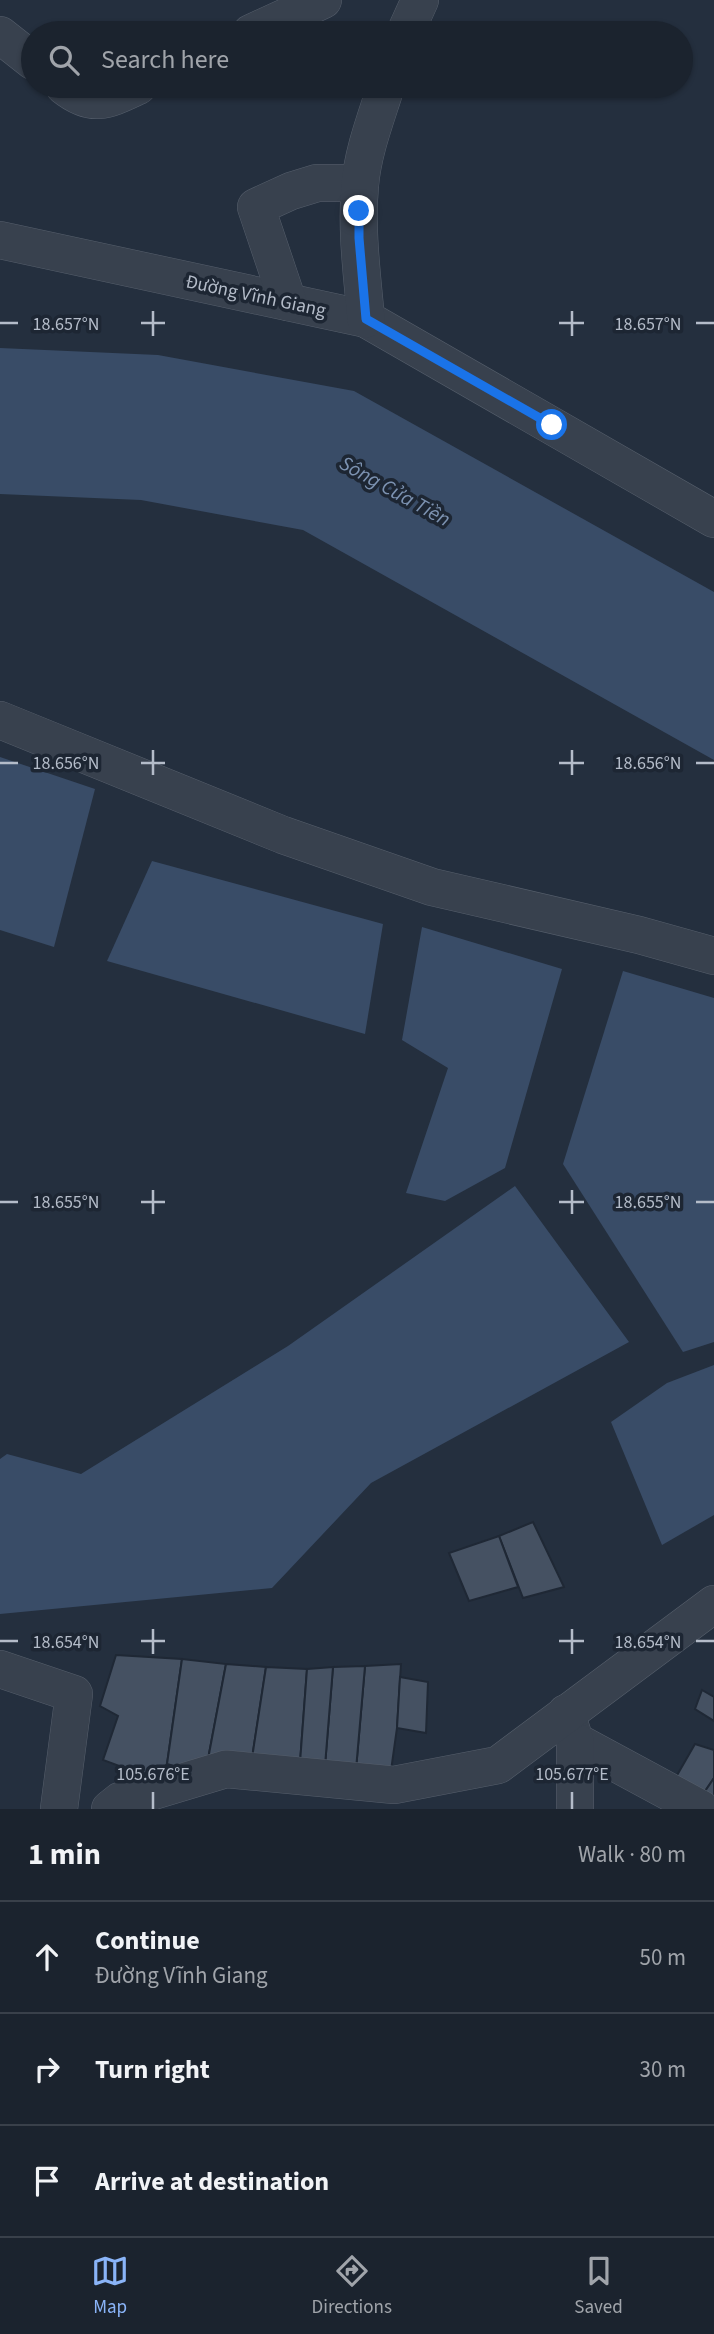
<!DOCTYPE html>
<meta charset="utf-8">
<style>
:root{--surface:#1b232e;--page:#242b36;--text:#f1f3f6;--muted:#a0a4aa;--line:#39404a;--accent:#8ab4f8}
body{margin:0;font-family:"Source Sans 3",sans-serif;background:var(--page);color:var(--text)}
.stop{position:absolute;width:21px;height:21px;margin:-16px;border:5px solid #1a73e8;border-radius:50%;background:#fff}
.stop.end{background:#1a73e8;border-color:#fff;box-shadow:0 2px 7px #0008}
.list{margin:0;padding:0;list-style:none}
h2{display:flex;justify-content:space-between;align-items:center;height:91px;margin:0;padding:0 28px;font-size:30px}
h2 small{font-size:23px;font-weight:400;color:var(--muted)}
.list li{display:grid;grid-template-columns:46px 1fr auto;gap:21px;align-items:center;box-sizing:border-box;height:112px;padding:0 28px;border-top:2px solid var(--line)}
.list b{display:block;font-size:26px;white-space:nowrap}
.list p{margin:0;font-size:23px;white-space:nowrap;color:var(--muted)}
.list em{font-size:23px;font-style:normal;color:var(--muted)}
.icon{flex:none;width:38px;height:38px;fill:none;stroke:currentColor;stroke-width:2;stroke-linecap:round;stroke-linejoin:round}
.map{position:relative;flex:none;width:714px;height:1809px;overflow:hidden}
.search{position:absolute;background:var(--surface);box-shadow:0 2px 5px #0004;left:21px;right:21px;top:21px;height:77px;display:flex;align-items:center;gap:18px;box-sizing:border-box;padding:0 24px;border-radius:38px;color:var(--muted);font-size:26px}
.sheet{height:427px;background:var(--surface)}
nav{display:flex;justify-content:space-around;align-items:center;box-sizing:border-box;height:98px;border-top:2px solid var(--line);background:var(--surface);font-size:19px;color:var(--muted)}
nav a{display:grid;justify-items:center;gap:4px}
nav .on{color:var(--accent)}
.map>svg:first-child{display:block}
.water{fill:#394c67}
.building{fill:#455162;stroke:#1f2835;stroke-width:2}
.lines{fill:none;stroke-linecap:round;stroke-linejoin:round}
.minor-casing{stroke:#565f6c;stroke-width:38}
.minor{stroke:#38414e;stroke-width:37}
.route{stroke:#1a73e8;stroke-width:9}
.ticks{fill:none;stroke:#b4bcc9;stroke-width:2.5}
.labels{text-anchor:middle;stroke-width:7;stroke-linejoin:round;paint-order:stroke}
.street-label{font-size:19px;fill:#b4bcc9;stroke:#1d2633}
.water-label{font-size:21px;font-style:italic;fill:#7c92b1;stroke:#1d2633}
.ticks-label{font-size:18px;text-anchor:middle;fill:#b4bcc9;stroke:#1d2633;stroke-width:7;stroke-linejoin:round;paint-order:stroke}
</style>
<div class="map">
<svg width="714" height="1809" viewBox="0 0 714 1809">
<rect width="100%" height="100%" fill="#242f3e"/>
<!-- water -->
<g class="water">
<path d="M0,348L158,355L354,391L714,592V760L303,530L141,500L0,494Z"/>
<path d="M0,757L95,789L54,947L0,930Z"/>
<path d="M152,861L383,924L365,1034L107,961Z"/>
<path d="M422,927L562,969L505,1168L445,1201L406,1193L448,1068L402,1040Z"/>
<path d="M623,971L714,998V1342L683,1352L563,1164Z"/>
<path d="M515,1186L629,1342L371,1483L272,1588L0,1614V1459L7,1454L81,1474L288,1346Z"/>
<path d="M714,1365V1515L662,1545L611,1422L667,1383Z"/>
</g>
<!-- building -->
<g class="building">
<path d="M533,1522L564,1587L523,1598L499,1536Z"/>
<path d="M499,1536L518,1587L469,1601L449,1553Z"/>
<path d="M116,1655L182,1659L167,1764L154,1779L103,1760L118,1716L100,1706Z"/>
<path d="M182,1659L226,1664L205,1775L167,1764Z"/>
<path d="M226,1664L266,1667L250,1771L205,1775Z"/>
<path d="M401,1664L397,1728L389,1785L355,1781L365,1666Z"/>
<path d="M365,1666L355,1781L324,1778L333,1667Z"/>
<path d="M266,1667L307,1669L299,1776L250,1771Z"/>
<path d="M333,1667L324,1778L299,1776L307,1669Z"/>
<path d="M400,1677L428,1682L426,1733L397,1728Z"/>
<path d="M702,1690L714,1697V1721L695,1709Z"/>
<path d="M695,1744L714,1750V1778L695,1806L668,1791Z"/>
<path d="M714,1778V1809L695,1806Z"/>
</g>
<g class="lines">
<defs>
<g id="minor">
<path d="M251,33L323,0"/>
<path d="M405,33L420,0"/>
<path d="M0,35L33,61"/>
<path d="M64,86C93,109 108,100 138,86"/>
<path d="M0,240L366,319L714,519"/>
<path d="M288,302L256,207L291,191L317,183H360"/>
<path d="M366,319C362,274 356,230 360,185C363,151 376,118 386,86"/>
<path d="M0,720L283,835L432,887L639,935L714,956"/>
<path d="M0,1669L74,1694L59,1809"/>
<path d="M566,1713L575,1741L701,1809"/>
<path d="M575,1741V1809"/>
<path d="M110,1809L120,1801L226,1769L394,1785L498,1765L714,1604"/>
</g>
</defs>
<!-- minor casing -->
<use href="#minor" class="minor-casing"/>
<!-- minor -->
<use href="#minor" class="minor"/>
</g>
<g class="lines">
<!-- route -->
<path class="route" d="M359,211V238L366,319L552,425"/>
</g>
<!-- ticks -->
<path class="ticks" d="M153,311V336M572,311V336M0,323H18M141,323H165M559,323H584M696,323H714M153,750V775M572,750V775M0,763H18M141,763H165M559,763H584M696,763H714M153,1190V1214M572,1190V1214M0,1202H18M141,1202H165M559,1202H584M696,1202H714M153,1629V1654M572,1629V1654M0,1641H18M141,1641H165M559,1641H584M696,1641H714M153,1792V1809M572,1792V1809"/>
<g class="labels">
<!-- street labels -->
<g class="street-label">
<text transform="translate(256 295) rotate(12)" y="7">Đường Vĩnh Giang</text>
</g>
<!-- water labels -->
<g class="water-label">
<text transform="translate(395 491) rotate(29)" y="7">Sông Cửa Tiền</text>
</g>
</g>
<g class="ticks-label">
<text x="66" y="330">18.657°N</text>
<text x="648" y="330">18.657°N</text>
<text x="66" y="769">18.656°N</text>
<text x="648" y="769">18.656°N</text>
<text x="66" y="1208">18.655°N</text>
<text x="648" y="1208">18.655°N</text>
<text x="66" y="1648">18.654°N</text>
<text x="648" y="1648">18.654°N</text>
<text x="153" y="1780">105.676°E</text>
<text x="572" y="1780">105.677°E</text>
</g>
</svg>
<div class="stop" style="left:552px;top:425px"></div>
<div class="stop end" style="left:359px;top:211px"></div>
<div class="search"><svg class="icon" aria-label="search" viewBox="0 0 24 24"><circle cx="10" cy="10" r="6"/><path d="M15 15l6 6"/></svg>Search here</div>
</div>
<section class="sheet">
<h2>1 min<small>Walk · 80 m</small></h2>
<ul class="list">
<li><svg class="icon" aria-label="ahead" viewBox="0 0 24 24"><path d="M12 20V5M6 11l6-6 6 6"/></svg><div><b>Continue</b><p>Đường Vĩnh Giang</p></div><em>50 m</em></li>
<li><svg class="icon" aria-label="right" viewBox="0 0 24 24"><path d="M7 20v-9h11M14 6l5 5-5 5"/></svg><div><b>Turn right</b></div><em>30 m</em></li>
<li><svg class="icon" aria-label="arrive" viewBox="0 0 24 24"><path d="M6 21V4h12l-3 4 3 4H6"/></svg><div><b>Arrive at destination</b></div></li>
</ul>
</section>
<nav>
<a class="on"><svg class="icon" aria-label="map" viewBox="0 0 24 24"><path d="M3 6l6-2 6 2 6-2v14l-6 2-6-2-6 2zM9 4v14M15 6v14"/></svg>Map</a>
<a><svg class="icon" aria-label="directions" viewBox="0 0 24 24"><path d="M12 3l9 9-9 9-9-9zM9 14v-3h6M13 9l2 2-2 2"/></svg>Directions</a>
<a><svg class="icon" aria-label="saved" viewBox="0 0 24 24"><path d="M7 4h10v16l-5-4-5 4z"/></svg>Saved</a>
</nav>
